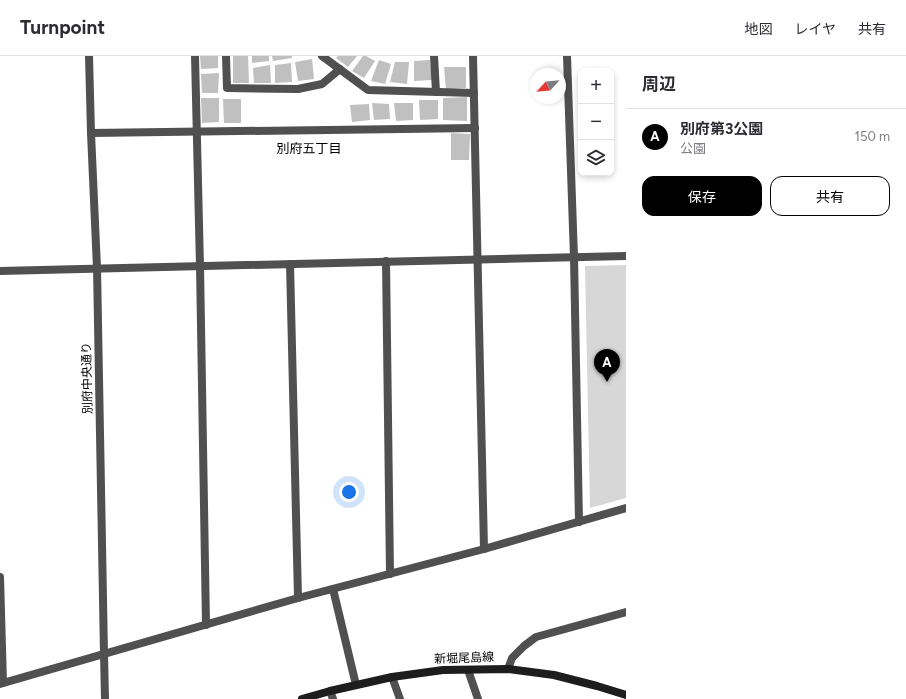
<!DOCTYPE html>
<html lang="ja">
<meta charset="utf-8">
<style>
:root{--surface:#fff;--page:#f7f7f7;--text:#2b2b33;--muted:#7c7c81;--line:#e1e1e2;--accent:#000}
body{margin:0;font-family:Figtree,"Noto Sans JP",sans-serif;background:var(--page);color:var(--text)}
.controls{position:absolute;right:12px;top:12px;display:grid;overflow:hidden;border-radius:8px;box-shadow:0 2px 6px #0003}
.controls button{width:36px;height:36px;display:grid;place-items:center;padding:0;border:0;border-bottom:1px solid var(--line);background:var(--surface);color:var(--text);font:20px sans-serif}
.compass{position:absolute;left:530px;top:12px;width:36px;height:36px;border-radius:50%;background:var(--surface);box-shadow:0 2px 6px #0003;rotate:244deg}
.you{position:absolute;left:349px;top:436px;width:14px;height:14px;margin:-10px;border:3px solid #fff;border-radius:50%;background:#1a73e8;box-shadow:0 0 0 6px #1a73e833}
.badge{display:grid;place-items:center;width:26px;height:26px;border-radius:50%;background:var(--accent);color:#fff;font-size:13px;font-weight:700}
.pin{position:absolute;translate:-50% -33px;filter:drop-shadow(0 1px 2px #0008)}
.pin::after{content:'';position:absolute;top:21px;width:14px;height:12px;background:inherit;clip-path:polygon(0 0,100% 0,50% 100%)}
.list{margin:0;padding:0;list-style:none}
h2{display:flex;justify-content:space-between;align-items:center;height:52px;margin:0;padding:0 16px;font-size:17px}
h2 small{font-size:13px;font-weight:400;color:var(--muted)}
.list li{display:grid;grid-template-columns:26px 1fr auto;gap:12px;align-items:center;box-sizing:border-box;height:56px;padding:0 16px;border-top:1px solid var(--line)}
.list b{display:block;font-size:15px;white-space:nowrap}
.list p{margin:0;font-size:13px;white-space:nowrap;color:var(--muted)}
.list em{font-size:13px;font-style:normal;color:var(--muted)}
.actions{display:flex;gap:8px;padding:12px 16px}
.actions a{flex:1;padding:9px 0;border:1px solid var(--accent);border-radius:12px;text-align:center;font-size:14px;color:var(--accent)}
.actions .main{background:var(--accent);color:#fff}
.icon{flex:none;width:22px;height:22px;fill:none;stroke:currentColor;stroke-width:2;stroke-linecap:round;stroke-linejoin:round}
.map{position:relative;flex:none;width:626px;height:643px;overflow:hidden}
header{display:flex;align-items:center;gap:24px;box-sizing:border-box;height:56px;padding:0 20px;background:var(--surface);border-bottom:1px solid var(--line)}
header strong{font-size:19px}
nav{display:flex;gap:22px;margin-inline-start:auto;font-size:14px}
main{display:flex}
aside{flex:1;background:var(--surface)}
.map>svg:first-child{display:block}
.green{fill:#d7d7d7}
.building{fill:#c0c0c0}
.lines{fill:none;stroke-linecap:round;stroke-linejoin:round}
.minor{stroke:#505050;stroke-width:8}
.tertiary{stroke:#505050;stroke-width:8}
.secondary{stroke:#1d1d1d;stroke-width:8}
.labels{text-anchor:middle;stroke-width:3;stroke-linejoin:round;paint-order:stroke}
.street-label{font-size:12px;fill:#000;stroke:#fff}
.neighbourhood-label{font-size:13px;fill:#000;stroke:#fff}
</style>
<header>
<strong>Turnpoint</strong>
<nav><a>地図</a><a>レイヤ</a><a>共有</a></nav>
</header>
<main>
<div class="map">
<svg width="626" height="643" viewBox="0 0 626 643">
<rect width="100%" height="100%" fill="#fff"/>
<!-- green -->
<path class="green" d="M626,209V442L590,452L585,210Z"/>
<!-- building -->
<g class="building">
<path d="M200,0H218V12L201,13Z"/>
<path d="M233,0H248L249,27H233Z"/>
<path d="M252,0H269V5L252,7Z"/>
<path d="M272,0H292V2L273,5Z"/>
<path d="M338,0H357L348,11L336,2Z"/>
<path d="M363,0H366L375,5L364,22L352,15Z"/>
<path d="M312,3L314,23L298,25L295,6Z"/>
<path d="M379,4L391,8L385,28L371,25Z"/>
<path d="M430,4L432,24L414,25V5Z"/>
<path d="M395,6H409L407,28L390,26Z"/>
<path d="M291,7L292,26L275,27V9Z"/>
<path d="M270,9L271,27H254L253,12Z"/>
<path d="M444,11H466V32L446,33Z"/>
<path d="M219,17L218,37H202L201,18Z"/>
<path d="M467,41V65L443,64V42Z"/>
<path d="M201,42H219V66L202,67Z"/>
<path d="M223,43H241V67H224Z"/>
<path d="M419,44H438V63L420,64Z"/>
<path d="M372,47L389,48L390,63L374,64Z"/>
<path d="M394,47H413V64L396,65Z"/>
<path d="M369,48L370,64L352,66L350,49Z"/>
<path d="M451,77L470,78L469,104H451Z"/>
</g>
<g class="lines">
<!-- minor -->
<g class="minor">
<path d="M195,0L200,210L206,569"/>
<path d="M226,0L227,32L298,33L322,28L340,13"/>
<path d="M322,0L368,34L474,37"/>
<path d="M434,0L436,36"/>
<path d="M473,0L484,493"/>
<path d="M567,0L574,201L579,466"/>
<path d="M91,77L475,72"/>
<path d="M386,205L390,518"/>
<path d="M290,208L298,542"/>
<path d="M0,215L626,200"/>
<path d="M0,521L3,627"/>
<path d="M333,533L356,629"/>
<path d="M468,614L478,643"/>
<path d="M392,621L400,643"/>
<path d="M0,628L298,542L484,493L626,452"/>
<path d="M330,635L333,643"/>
</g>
<!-- tertiary -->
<g class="tertiary">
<path d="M89,0L91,77L97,212L104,598L105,643"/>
<path d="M508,613L512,602L524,590L536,581L626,556"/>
</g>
<!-- secondary -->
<path class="secondary" d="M302,643L330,635L392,621L443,614L508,613L554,619L597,630L626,639"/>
</g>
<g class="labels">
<!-- street labels -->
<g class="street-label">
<text transform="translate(87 322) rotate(-91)" y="4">別府中央通り</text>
<text transform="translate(464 602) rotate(-2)" y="4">新堀尾島線</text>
</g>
<!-- neighbourhood labels -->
<g class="neighbourhood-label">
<text x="309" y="97">別府五丁目</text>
</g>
</g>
</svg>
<div class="controls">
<button>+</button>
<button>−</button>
<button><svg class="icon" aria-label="layers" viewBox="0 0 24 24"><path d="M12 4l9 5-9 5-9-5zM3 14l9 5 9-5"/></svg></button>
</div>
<svg class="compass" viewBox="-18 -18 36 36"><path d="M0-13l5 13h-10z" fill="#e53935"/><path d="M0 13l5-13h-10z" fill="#7c7c81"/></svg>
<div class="you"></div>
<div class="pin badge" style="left:607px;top:326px">A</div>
</div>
<aside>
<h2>周辺<small></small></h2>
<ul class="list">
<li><span class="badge">A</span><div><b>別府第3公園</b><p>公園</p></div><em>150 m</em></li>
</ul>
<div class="actions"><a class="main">保存</a><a>共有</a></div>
</aside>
</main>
